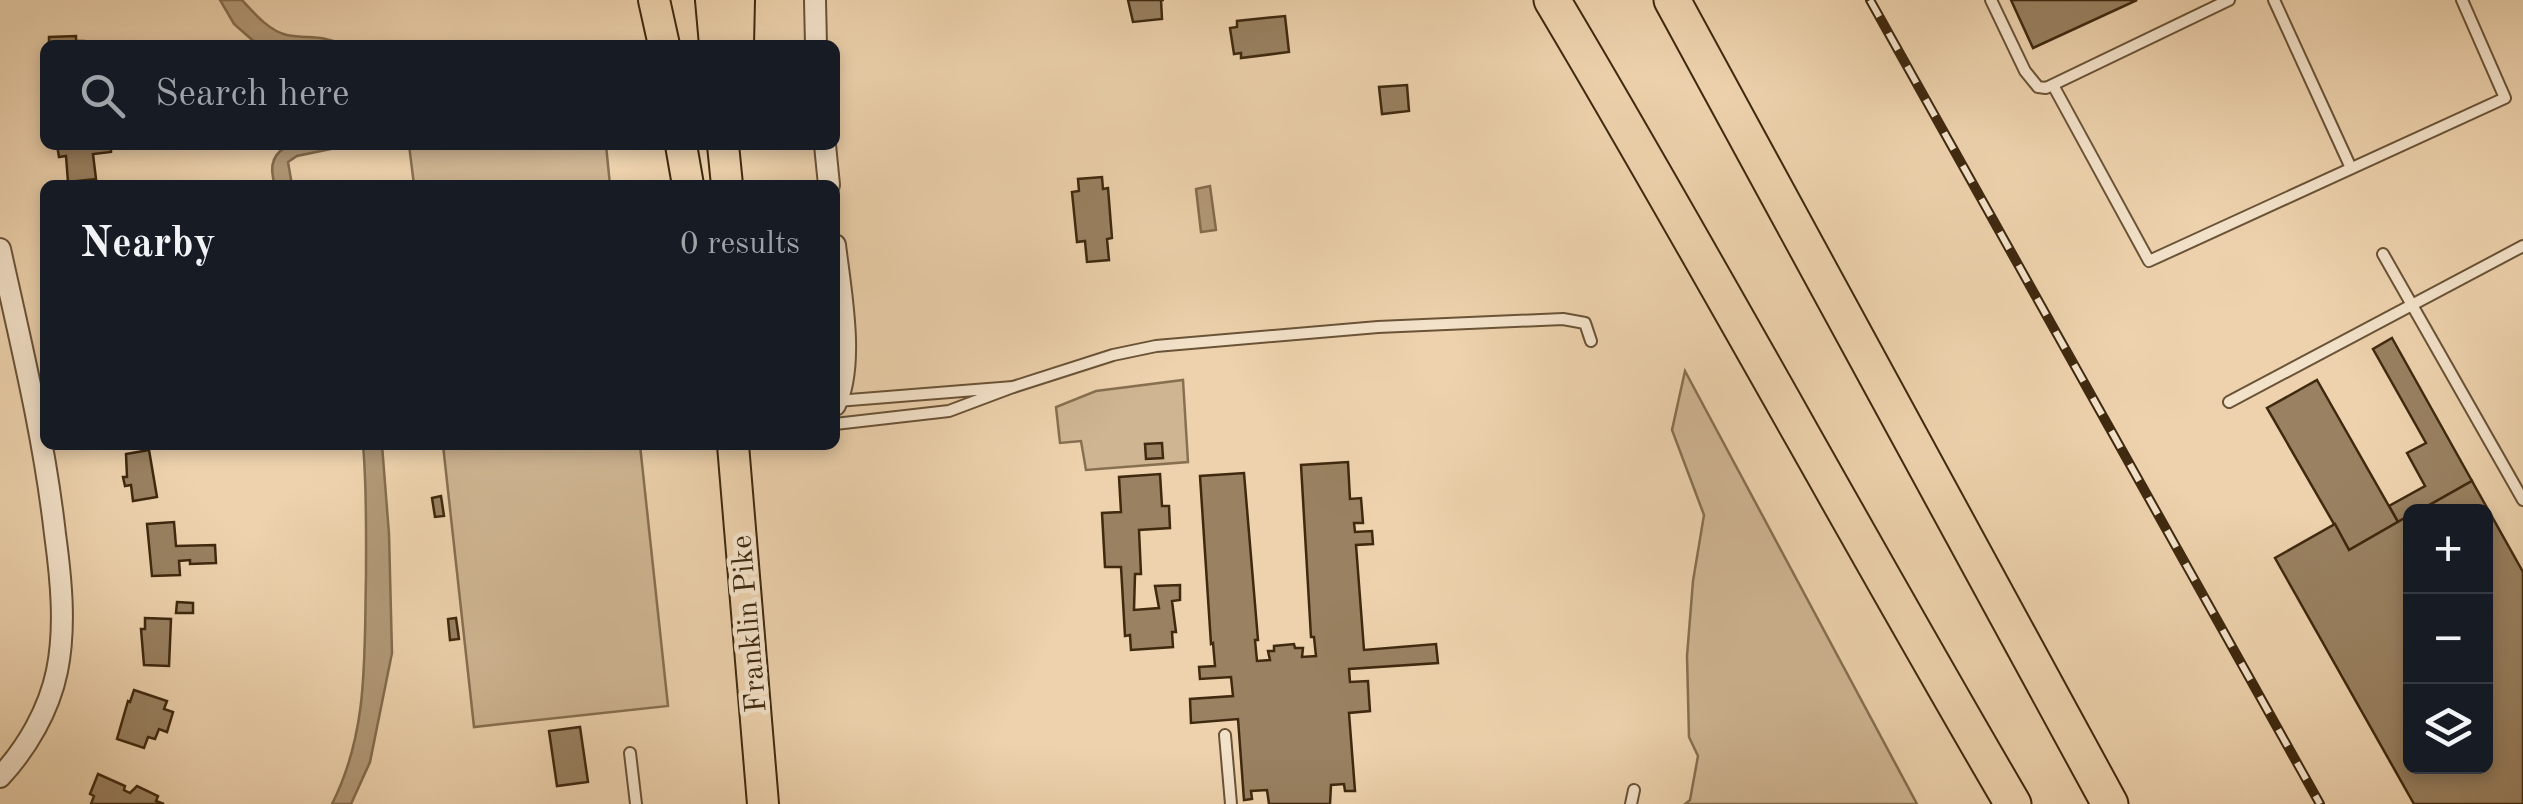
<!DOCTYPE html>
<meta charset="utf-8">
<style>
:root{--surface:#171b24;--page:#20242c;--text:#f1f3f6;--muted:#9ea1a6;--line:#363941}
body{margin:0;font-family:"Old Standard TT",serif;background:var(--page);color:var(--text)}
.controls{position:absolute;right:30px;bottom:30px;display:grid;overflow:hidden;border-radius:15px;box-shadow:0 5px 15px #0003}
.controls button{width:90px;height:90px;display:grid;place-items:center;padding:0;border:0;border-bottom:2px solid var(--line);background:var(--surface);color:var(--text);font:50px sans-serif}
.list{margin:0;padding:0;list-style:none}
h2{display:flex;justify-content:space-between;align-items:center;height:130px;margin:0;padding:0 40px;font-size:42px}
h2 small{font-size:32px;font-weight:400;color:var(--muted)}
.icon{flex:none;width:55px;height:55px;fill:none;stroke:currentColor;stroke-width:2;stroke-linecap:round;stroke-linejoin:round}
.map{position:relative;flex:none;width:2523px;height:804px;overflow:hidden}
.search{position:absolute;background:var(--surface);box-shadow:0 5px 15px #0003;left:40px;top:40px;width:800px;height:110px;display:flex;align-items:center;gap:25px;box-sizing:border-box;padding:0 35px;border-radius:15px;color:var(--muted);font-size:38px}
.panel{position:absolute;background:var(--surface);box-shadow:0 5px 15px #0003;left:40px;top:180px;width:800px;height:270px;border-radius:15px}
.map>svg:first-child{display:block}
.green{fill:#cfb592;stroke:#876f50;stroke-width:2.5}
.water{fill:#b29977;stroke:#846c4d;stroke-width:2.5}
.building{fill:#998161;stroke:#3f290f;stroke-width:2.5}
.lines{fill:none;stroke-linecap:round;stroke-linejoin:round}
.service-casing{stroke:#6a5336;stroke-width:14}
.minor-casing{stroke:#6a5336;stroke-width:24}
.primary-casing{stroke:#3f290f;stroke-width:34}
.motorway-casing{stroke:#3f290f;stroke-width:39}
.service{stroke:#f3e2ca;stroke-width:10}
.minor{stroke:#f3e2ca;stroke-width:20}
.primary{stroke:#edd2ad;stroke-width:30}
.motorway{stroke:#edd2ad;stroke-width:35}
.rail-casing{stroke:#3f290f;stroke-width:10}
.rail{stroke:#f3e2ca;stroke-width:6;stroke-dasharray:19;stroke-linecap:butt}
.labels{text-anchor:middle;stroke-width:9;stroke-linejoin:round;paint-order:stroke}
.street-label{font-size:30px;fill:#3f290f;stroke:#f3e2ca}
</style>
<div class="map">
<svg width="2523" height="804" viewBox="0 0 2523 804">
<rect width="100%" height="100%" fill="#edd2ad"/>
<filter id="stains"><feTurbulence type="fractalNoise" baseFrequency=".002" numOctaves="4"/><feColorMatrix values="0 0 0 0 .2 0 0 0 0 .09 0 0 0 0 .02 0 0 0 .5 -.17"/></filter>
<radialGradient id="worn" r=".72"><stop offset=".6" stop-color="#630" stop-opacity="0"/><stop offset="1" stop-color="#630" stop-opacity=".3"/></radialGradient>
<!-- green -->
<g class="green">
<path d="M409,145H606L610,185H414Z"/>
<path d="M1685,371L1917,804H1685L1690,800L1698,756L1689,737L1687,656L1693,581L1704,515L1672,430Z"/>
<path d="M1183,380L1188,462L1086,470L1081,441L1060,443L1056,407L1096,391Z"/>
<path d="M443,445H640L668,706L474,727Z"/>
</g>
<!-- water -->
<g class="water">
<path d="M220,0H242C254,13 269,31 287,35C309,39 320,34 343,45H258L234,24Z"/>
<path d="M291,145H350L297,156L288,162L292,185H275C269,167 272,152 291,145Z"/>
<path d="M1210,186L1216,230L1201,232L1196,189Z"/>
<path d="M363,445H382L389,534L392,653L370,762L351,804H332C369,731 364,656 366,577C366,533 367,489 363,445Z"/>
</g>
<!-- building -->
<g class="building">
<path d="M1128,0H1164H1161L1162,19L1133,22Z"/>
<path d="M2011,0H2137L2033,48Z"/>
<path d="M1285,16L1289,52L1241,58V53L1234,54L1230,28L1237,27V21Z"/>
<path d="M76,36V41H84L85,45H49V37Z"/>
<path d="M1407,85L1409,111L1382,114L1379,87Z"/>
<path d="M57,145H111V152L93,154L96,179L68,182L66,156L59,157Z"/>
<path d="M1102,177L1103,189L1108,188L1112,238L1107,239L1109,260L1087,262L1085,241L1077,242L1072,192L1079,191L1078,179Z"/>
<path d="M2392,338L2472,481L2417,512H2410V515L2398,522L2389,506L2425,486L2407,453L2426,443L2373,349Z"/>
<path d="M2317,380L2398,522L2349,550L2267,408Z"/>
<path d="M1162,443L1163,458L1146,459L1145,444Z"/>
<path d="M149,450L157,497L133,501L131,485L125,486L123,477H127L126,454Z"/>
<path d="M1348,462L1350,499L1361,498L1363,523H1354L1355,532L1372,531L1373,544L1356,545L1364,650L1436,644L1438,663L1349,669L1350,682L1368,681L1370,711L1349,713L1355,791H1345L1344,784L1331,785L1330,804H1269L1267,790L1251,791L1252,799L1244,800L1238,719L1191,723L1190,699L1233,696L1231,677L1200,679L1199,667L1215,666L1213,643L1211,644L1200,476L1244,473L1258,640H1255L1257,661L1270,660L1268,651H1274V646L1294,644L1295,648H1303L1302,657L1316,656L1314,637H1311L1301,465Z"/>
<path d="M1160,474L1162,506H1169L1170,528L1139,530L1141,574H1135L1134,610L1159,608L1155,586L1180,585V600L1172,601L1176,632H1172L1173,647L1131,650L1130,635L1125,636L1121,567H1105L1102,513L1121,512L1119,477Z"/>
<path d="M2472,481L2523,572V804H2414L2275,558L2335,524L2349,550L2410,515V766H2486V512H2417Z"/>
<path d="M441,496L444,516L435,517L432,498Z"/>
<path d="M174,522L176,546L215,545L216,563L190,564V560L179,561L180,575L152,576L147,524Z"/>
<path d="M177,602L193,603V613H176Z"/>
<path d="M145,618L171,619L169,666L144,665L141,629H145Z"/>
<path d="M456,618L459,639L450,640L448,619Z"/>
<path d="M134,690L167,701L164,709L173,712L167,732L159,729L155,739L148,737L144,748L117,739L128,701L130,702Z"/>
<path d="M580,727L588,782L557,786L549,731Z"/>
<path d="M98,774L125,786L124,790L130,793L137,786L158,796L156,801L164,804H91L94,796L90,794Z"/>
</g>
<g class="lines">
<defs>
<g id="service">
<path d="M1991,0L2025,71L2038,87L2046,88L2229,0"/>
<path d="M2274,0L2351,168"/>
<path d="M2054,87L2149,261L2505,98L2462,0"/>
<path d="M2383,254L2523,500"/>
<path d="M1013,387L1113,355L1156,346L1378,327L1563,319L1585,323L1591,341"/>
<path d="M2229,402L2523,246"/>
<path d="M835,424L949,411L1013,387L837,401"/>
<path d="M1225,735L1231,804"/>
<path d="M630,753L636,804"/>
<path d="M1631,804L1634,790"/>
</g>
<g id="minor">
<path d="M815,0L816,45"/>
<path d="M825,145L829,185"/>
<path d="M835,245C840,288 855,364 835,405"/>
<path d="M0,249C21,344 44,437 55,534C61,578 66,627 57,671C49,710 27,748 0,777"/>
</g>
<g id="primary">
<path d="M654,0L664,45"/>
<path d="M711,0L715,45"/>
<path d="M738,45L739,0"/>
<path d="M681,145L688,185"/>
<path d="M723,145L727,185"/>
<path d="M733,445L763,804"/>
</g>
<g id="motorway">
<path d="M1552,0C1710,265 1857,538 2013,804"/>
<path d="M1672,0L2110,804"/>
</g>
</defs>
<!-- service casing -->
<use href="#service" class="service-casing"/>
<!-- minor casing -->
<use href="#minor" class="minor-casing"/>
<!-- primary casing -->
<use href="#primary" class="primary-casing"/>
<!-- motorway casing -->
<use href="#motorway" class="motorway-casing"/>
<!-- service -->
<use href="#service" class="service"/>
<!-- minor -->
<use href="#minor" class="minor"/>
<!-- primary -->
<use href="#primary" class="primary"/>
<!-- motorway -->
<use href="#motorway" class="motorway"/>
<defs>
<path id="rail" d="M1870,0L2320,804"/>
</defs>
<!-- rail casing -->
<use href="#rail" class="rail-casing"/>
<!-- rail -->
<use href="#rail" class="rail"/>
</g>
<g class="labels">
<!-- street labels -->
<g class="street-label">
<text transform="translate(748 624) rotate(-95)" y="10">Franklin Pike</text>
</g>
</g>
<rect width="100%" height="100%" filter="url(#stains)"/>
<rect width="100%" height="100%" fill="url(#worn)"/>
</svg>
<div class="controls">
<button>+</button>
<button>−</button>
<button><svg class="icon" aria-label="layers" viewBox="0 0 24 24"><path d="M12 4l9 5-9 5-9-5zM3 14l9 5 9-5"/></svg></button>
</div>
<div class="search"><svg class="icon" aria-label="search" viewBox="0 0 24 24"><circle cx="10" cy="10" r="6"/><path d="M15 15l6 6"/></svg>Search here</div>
<section class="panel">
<h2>Nearby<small>0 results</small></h2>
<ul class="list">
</ul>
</section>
</div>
